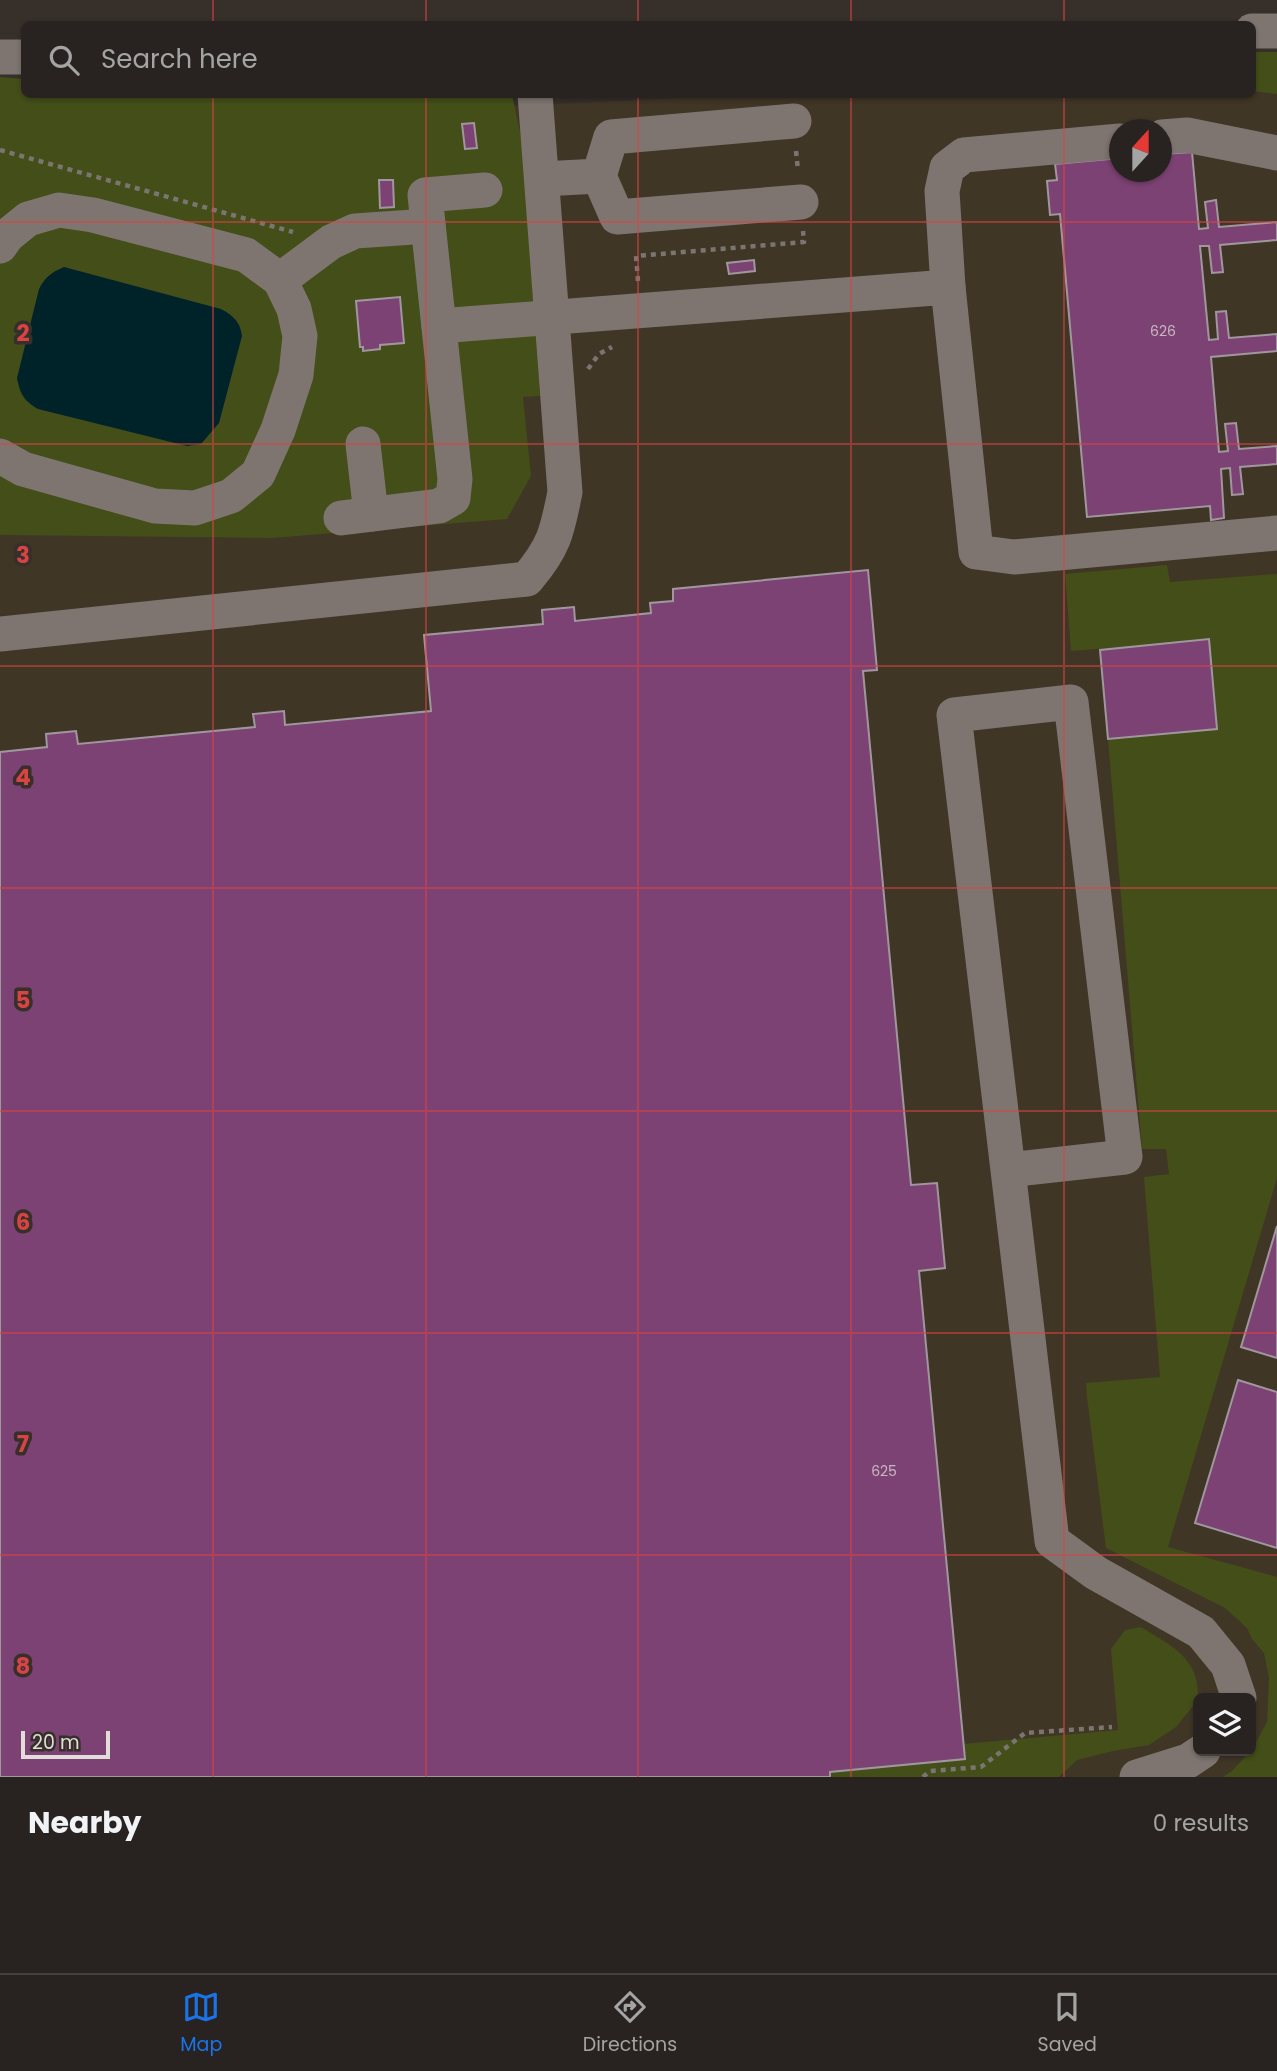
<!DOCTYPE html>
<style>
:root{--surface:#282320;--page:#342f2d;--text:#f1f3f6;--muted:#a5a4a5;--line:#44403e;--accent:#1a73e8}
body{margin:0;font-family:Poppins,sans-serif;background:var(--page);color:var(--text)}
.controls{position:absolute;right:21px;bottom:21px;display:grid;overflow:hidden;border-radius:10px;box-shadow:0 2px 5px #0004}
.controls button{width:63px;height:63px;display:grid;place-items:center;padding:0;border:0;border-bottom:2px solid var(--line);background:var(--surface);color:var(--text);font:35px sans-serif}
.compass{position:absolute;left:1109px;top:119px;width:63px;height:63px;border-radius:50%;background:var(--surface);box-shadow:0 2px 5px #0004;rotate:21deg}
.scale{position:absolute;left:21px;bottom:18px;width:89px;box-sizing:border-box;padding-left:7px;border:4px solid #e2ddda;border-top:0;font-size:19px;line-height:24px;white-space:nowrap;color:#e2ddda;-webkit-text-stroke:5px #362f2a;paint-order:stroke}
.list{margin:0;padding:0;list-style:none}
h2{display:flex;justify-content:space-between;align-items:center;height:91px;margin:0;padding:0 28px;font-size:30px}
h2 small{font-size:23px;font-weight:400;color:var(--muted)}
.icon{flex:none;width:38px;height:38px;fill:none;stroke:currentColor;stroke-width:2;stroke-linecap:round;stroke-linejoin:round}
.map{position:relative;flex:none;width:1277px;height:1777px;overflow:hidden}
.search{position:absolute;background:var(--surface);box-shadow:0 2px 5px #0004;left:21px;right:21px;top:21px;height:77px;display:flex;align-items:center;gap:18px;box-sizing:border-box;padding:0 24px;border-radius:10px;color:var(--muted);font-size:26px}
.sheet{height:196px;background:var(--surface)}
nav{display:flex;justify-content:space-around;align-items:center;box-sizing:border-box;height:98px;border-top:2px solid var(--line);background:var(--surface);font-size:19px;color:var(--muted)}
nav a{display:grid;justify-items:center;gap:4px}
nav .on{color:var(--accent)}
.map>svg:first-child{display:block}
.industrial{fill:#403626;fill-rule:evenodd}
.green{fill:#444e19}
.water{fill:#00232a}
.building{fill:#7c4273;stroke:#a0979e;stroke-width:2}
.lines{fill:none;stroke-linecap:round;stroke-linejoin:round}
.path{stroke:#7b7571;stroke-width:4.5;stroke-dasharray:5 5;stroke-linecap:butt}
.minor{stroke:#7e7570;stroke-width:35}
.grid{fill:none;stroke:#d84343;stroke-width:2;stroke-opacity:0.55}
.labels{text-anchor:middle;stroke-width:7;stroke-linejoin:round;paint-order:stroke}
.number-label{font-size:14px;fill:#c8b6c0}
.grid-label{font-size:23px;text-anchor:middle;font-weight:bold;fill:#d84343;stroke:#362f2a;stroke-width:7;stroke-linejoin:round;paint-order:stroke}
</style>
<div class="map">
<svg width="1277" height="1777" viewBox="0 0 1277 1777">
<rect width="100%" height="100%" fill="#362f2a"/>
<!-- industrial -->
<path class="industrial" d="M1277,73V1777H0V160L450,109L763,94H1252L1253,74ZM1120,130H1162V172H1120ZM1198,1698H1251V1751H1198Z"/>
<!-- green -->
<g class="green">
<path d="M1253,52H1277V94L1253,91Z"/>
<path d="M0,77L24,79V94L512,95L522,141L540,396L523,397L531,476L507,519L272,538L0,535Z"/>
<path d="M1167,565L1170,582L1277,574V1178L1168,1547L1277,1577V1777H1223L1232,1771L1253,1748L1267,1722L1269,1678L1264,1653L1252,1639L1247,1628L1225,1608L1106,1548L1087,1397L1086,1383L1160,1377L1144,1177L1169,1174L1166,1149H1142L1108,739L1217,729L1209,640L1071,651L1065,574Z"/>
<path d="M1141,1627C1173,1647 1200,1658 1198,1700L1176,1727L1149,1745L1113,1751L1077,1760L1059,1777H830V1772L965,1759L963,1744L1118,1730L1111,1649L1125,1630Z"/>
</g>
<!-- water -->
<path class="water" d="M64,267L221,309C234,316 240,322 242,336L219,423L201,444L187,446L38,409C24,401 20,394 17,378L39,289C45,277 52,272 64,267Z"/>
<!-- building -->
<g class="building">
<path d="M474,123L477,148L465,149L462,124Z"/>
<path d="M1192,152L1199,229L1208,228L1205,202L1216,200L1219,227L1277,222V240L1220,245L1223,272L1212,273L1209,246H1200L1209,340L1218,339L1216,312L1226,311L1229,338L1277,334V351L1211,357L1219,452L1228,451L1225,424L1236,423L1239,449L1277,446V464L1240,467L1243,494L1232,495L1230,468L1221,469L1224,518L1211,520L1210,506L1087,517L1060,214L1050,215L1047,181L1057,180L1055,164L1120,158V172H1162V154Z"/>
<path d="M379,180H393L394,207L380,208Z"/>
<path d="M754,260L755,271L729,274L727,263Z"/>
<path d="M400,297L404,343L380,345V349L363,351V347H360L356,301Z"/>
<path d="M868,570L877,670L863,671L911,1185L937,1183L945,1268L919,1271L965,1759L830,1772V1777H0V752L47,747L46,734L76,731L78,744L255,727L253,714L284,711L285,725L431,711L424,635L543,624L542,610L574,607L575,621L651,613L650,603L673,601V589Z"/>
<path d="M1209,639L1217,729L1108,739L1100,650Z"/>
<path d="M1277,1226V1358L1241,1347Z"/>
<path d="M1238,1380L1277,1392V1548L1195,1523Z"/>
</g>
<g class="lines">
<!-- path -->
<g class="path">
<path d="M0,150L293,232"/>
<path d="M796,151L798,170"/>
<path d="M638,281L636,256L804,242L803,231"/>
<path d="M588,369L599,354L612,347"/>
<path d="M923,1777L930,1771L981,1767L1025,1733L1112,1727"/>
</g>
<!-- minor -->
<g class="minor">
<path d="M1252,31H1277"/>
<path d="M0,57H24"/>
<path d="M1162,137L1187,135L1277,153"/>
<path d="M599,176L617,217L801,202"/>
<path d="M542,179L599,176L611,137L794,121"/>
<path d="M0,246L7,236L28,219L59,210L93,215L246,255L280,280L294,309L300,336L296,375L278,430L258,474L231,496L195,508L155,506L23,469L0,456"/>
<path d="M280,280L331,242L355,231L428,226"/>
<path d="M948,287L942,191L947,168L964,155L1120,141"/>
<path d="M439,326L948,287L976,552L1014,557L1277,533"/>
<path d="M363,444L371,514"/>
<path d="M341,518L439,506L453,498L455,479L425,195L485,190"/>
<path d="M0,634L527,579C554,547 557,533 565,492L535,94"/>
<path d="M1008,1170L1125,1157L1071,702L954,715L1052,1541L1096,1573L1201,1632L1228,1665L1239,1698"/>
<path d="M1137,1777L1188,1761L1203,1751"/>
</g>
</g>
<!-- grid -->
<path class="grid" d="M213,0V24M426,0V24M638,0V24M851,0V24M1064,0V24M213,94V1777M426,94V1777M638,94V1777M851,94V1777M1064,94V1777M0,222H1277M0,444H1277M0,666H1277M0,888H1277M0,1111H1277M0,1333H1277M0,1555H1277"/>
<g class="labels">
<!-- number labels -->
<g class="number-label">
<text x="1163" y="336">626</text>
<text x="884" y="1476">625</text>
</g>
</g>
<g class="grid-label">
<text x="23" y="341">2</text>
<text x="23" y="563">3</text>
<text x="23" y="785">4</text>
<text x="23" y="1008">5</text>
<text x="23" y="1230">6</text>
<text x="23" y="1452">7</text>
<text x="23" y="1674">8</text>
</g>
</svg>
<div class="controls">
<button><svg class="icon" aria-label="layers" viewBox="0 0 24 24"><path d="M12 4l9 5-9 5-9-5zM3 14l9 5 9-5"/></svg></button>
</div>
<svg class="compass" viewBox="-18 -18 36 36"><path d="M0-13l5 13h-10z" fill="#e53935"/><path d="M0 13l5-13h-10z" fill="#a5a4a5"/></svg>
<div class="scale">20 m</div>
<div class="search"><svg class="icon" aria-label="search" viewBox="0 0 24 24"><circle cx="10" cy="10" r="6"/><path d="M15 15l6 6"/></svg>Search here</div>
</div>
<section class="sheet">
<h2>Nearby<small>0 results</small></h2>
<ul class="list">
</ul>
</section>
<nav>
<a class="on"><svg class="icon" aria-label="map" viewBox="0 0 24 24"><path d="M3 6l6-2 6 2 6-2v14l-6 2-6-2-6 2zM9 4v14M15 6v14"/></svg>Map</a>
<a><svg class="icon" aria-label="directions" viewBox="0 0 24 24"><path d="M12 3l9 9-9 9-9-9zM9 14v-3h6M13 9l2 2-2 2"/></svg>Directions</a>
<a><svg class="icon" aria-label="saved" viewBox="0 0 24 24"><path d="M7 4h10v16l-5-4-5 4z"/></svg>Saved</a>
</nav>
